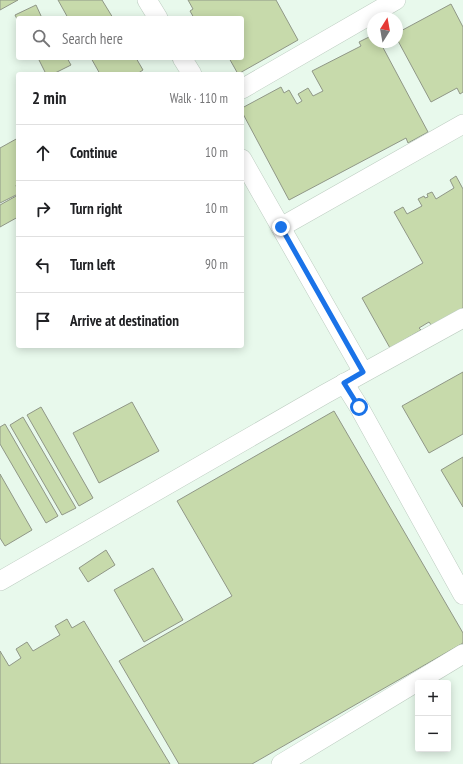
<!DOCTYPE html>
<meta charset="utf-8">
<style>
:root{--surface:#fff;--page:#f2f2f2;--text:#202124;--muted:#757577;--line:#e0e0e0}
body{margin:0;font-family:"PT Sans Narrow",sans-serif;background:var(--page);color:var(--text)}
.controls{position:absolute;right:12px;bottom:12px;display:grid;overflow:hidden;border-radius:4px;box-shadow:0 2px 10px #0003}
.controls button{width:36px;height:36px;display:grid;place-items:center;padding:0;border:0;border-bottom:1px solid var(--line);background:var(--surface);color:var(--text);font:20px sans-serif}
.compass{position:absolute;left:367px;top:12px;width:36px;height:36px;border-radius:50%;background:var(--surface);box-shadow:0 2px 10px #0003;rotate:11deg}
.stop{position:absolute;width:12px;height:12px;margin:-9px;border:3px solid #1a73e8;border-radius:50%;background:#fff}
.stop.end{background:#1a73e8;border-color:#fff;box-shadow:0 1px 4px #0008}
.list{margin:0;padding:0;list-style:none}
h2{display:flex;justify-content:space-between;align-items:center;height:52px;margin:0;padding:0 16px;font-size:17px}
h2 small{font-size:13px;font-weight:400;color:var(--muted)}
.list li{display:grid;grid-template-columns:26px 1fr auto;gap:12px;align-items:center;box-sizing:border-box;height:56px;padding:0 16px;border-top:1px solid var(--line)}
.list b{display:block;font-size:15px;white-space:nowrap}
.list em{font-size:13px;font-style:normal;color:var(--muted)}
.icon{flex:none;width:22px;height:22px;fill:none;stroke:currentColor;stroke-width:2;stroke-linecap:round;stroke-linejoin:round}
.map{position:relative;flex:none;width:463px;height:764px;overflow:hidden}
.search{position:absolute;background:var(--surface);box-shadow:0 2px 10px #0003;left:16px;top:16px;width:228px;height:44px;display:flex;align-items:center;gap:10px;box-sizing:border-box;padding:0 14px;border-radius:4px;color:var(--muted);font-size:15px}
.panel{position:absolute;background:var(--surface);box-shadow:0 2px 10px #0003;left:16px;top:72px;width:228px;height:276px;border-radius:4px}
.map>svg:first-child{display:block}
.building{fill:#c7daab;stroke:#909787}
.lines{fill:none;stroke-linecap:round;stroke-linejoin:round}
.minor-casing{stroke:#bdcdc1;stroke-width:20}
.minor{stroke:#fff;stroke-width:19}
.route{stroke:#1a73e8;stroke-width:5}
</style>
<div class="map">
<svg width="463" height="764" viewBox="0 0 463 764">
<rect width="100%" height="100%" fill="#e8f9ec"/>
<!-- building -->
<g class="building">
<path d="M0,0H18L0,10Z"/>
<path d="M58,0H102L113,18H68Z"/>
<path d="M188,0H276L298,40L238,74L229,58H242V18H194L190,11L193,9Z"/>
<path d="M451,4L463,27V92L460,94L457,88L431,102L397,39V33Z"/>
<path d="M36,5L42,18H18V21L15,15Z"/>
<path d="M373,35V42H380L428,132L408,143L406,138L289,200L242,112V108L281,87L284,93L289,90L297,104L302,101L298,94L308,88L313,96L323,91L312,71L361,46L359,42Z"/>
<path d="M38,58H67L71,65L53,74H46Z"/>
<path d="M91,58H136L143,70L137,74H100Z"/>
<path d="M18,138V184L16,185L18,194L0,203V148Z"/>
<path d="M456,176L463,189V308L432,326L429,322L419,328L421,330L390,348L362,298L423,263L394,212L403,207L407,214L422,206L418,199L424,196L425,198L428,197L427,194L432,192L436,199L454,188L450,180Z"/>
<path d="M18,195V217L0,227V205Z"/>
<path d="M463,372V434L429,453L402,406Z"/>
<path d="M132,402L159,451L99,483L73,433Z"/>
<path d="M41,407L93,498L79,506L27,415Z"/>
<path d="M334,411L463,633V643L252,764H179L119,661L232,596L177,501Z"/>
<path d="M23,417L76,508L62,515L10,425Z"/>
<path d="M5,424L58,516L46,523L0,444V427Z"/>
<path d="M463,457V507L441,470Z"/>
<path d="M0,474L32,530L5,546L0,538Z"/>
<path d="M106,550L115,565L88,582L79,568Z"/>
<path d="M153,568L183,620L144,642L114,590Z"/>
<path d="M67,619L72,628L84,621L170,764H0V651L9,666L21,658L16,649L27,642L33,651L60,635L55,626Z"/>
</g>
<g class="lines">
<defs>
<g id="minor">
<path d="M147,0L158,18"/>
<path d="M182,58L192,74"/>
<path d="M242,89L396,0"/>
<path d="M242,159L363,372"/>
<path d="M281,227L463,124"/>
<path d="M344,383L359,407L463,595"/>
<path d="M0,581L325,394L463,318"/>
<path d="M281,764L463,654"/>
</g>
</defs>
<!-- minor casing -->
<use href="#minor" class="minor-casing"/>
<!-- minor -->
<use href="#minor" class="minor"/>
</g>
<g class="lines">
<!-- route -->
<path class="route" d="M281,227L363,372L344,383L359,407"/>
</g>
</svg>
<div class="controls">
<button>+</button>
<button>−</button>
</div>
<svg class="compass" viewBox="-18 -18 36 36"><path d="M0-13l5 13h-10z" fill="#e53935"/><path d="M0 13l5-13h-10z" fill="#757577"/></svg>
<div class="stop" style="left:359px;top:407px"></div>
<div class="stop end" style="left:281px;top:227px"></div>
<div class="search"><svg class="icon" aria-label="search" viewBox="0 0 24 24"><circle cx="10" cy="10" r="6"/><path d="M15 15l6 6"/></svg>Search here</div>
<section class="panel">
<h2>2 min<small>Walk · 110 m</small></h2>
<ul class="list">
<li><svg class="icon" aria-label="ahead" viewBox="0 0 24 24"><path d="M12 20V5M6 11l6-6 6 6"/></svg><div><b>Continue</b></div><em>10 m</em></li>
<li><svg class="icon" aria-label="right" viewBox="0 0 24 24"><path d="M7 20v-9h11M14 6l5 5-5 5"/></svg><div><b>Turn right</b></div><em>10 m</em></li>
<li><svg class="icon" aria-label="left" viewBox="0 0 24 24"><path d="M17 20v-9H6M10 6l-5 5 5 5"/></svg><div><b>Turn left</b></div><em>90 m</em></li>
<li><svg class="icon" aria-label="arrive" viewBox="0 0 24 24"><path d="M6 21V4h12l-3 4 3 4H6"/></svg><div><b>Arrive at destination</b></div></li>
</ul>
</section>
</div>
